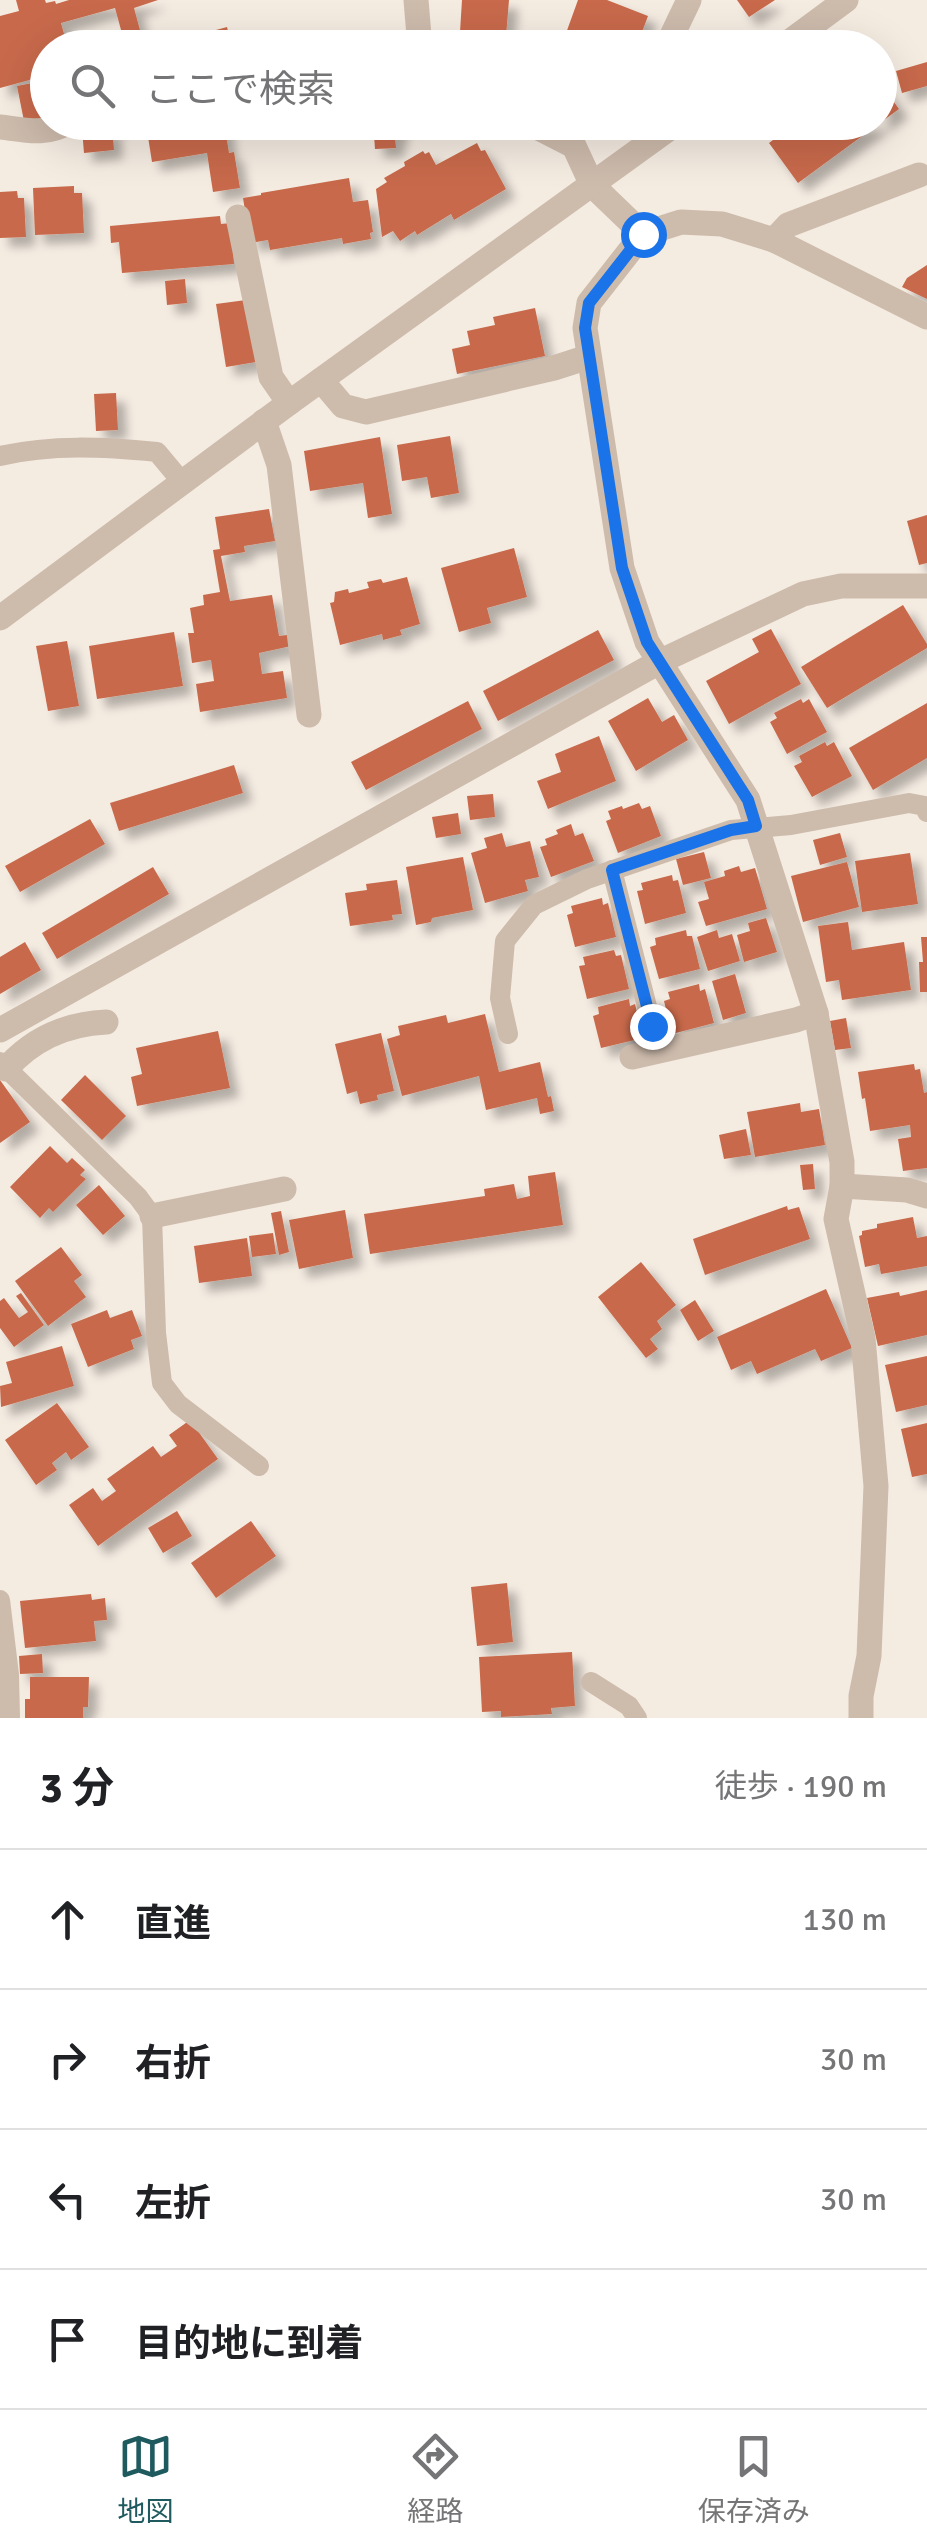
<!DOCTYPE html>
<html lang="ja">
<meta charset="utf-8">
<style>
:root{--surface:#fff;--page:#f6f6f6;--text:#202124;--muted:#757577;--line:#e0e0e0;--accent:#1f5a5e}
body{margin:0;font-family:Signika,"Noto Sans JP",sans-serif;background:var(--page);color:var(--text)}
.stop{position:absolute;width:30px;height:30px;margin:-22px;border:8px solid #1a73e8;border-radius:50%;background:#fff}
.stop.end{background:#1a73e8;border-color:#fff;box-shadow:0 2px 10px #0008}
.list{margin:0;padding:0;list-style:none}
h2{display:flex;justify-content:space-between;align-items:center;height:130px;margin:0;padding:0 40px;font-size:42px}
h2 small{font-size:32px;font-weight:400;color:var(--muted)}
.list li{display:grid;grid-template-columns:65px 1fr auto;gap:30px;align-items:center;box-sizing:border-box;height:140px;padding:0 40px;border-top:2px solid var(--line)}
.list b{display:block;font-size:38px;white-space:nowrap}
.list em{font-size:32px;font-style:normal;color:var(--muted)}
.icon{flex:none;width:55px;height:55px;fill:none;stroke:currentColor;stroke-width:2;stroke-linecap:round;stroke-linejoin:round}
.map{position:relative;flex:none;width:927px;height:1718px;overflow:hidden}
.search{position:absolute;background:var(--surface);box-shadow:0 10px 40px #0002;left:30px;right:30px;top:30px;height:110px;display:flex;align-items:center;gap:25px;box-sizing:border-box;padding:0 35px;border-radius:55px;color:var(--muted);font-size:38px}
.sheet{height:690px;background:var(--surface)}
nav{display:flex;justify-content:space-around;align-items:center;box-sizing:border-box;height:140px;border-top:2px solid var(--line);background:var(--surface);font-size:28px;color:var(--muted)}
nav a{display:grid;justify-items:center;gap:5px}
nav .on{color:var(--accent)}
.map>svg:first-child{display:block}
.building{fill:#c8694b;filter:url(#shadow)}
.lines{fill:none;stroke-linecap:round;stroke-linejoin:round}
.service{stroke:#cdbbac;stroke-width:20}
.minor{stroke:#cdbbac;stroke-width:25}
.tertiary{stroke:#cdbbac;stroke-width:25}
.route{stroke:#1a73e8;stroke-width:12}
</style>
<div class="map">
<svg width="927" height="1718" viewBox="0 0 927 1718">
<defs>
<filter id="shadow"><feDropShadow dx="9" dy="9" stdDeviation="5" flood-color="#0004"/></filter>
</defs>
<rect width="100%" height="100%" fill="#f4ebe1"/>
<!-- building -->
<g class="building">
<path d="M16,0H45L46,3L55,1L56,4L69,0H158L134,8L144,45L166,39L168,48H126L115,8L61,23L68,48H48V75L0,88V16L19,11Z"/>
<path d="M462,0H509L505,48H459Z"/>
<path d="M578,0H607L648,16L636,48H523L528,33L546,39L550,30L565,36Z"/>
<path d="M737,0H775L749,17Z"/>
<path d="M227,27L232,48H193L190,37Z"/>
<path d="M927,62V86L902,93L896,71Z"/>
<path d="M48,80V117L24,121L17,86Z"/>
<path d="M880,83L899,109L798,183L769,143L797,122H880Z"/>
<path d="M155,122H224L229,153L234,152L240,188L213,192L207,153L152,162L146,124Z"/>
<path d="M373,122H398L399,137H395L396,148L375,149Z"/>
<path d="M112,126L114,150L84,153L82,129Z"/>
<path d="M477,143L481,151L485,150L506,189L454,220L451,214L417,235L415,231L400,241L393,231L382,237L376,189L387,182L384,178L405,166L404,162L423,151L425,154L429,152L436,165Z"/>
<path d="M349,178L353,202L368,200L373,232L370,233L371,239L343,244L342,238L270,250L268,240L250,243L243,198L261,195V193Z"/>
<path d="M74,186V193H82L84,233L35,235L33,188Z"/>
<path d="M17,191L18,198H24L26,237L0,238V192Z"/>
<path d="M220,216L221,224L231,223L234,264L122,273L119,242L111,243L110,226Z"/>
<path d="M927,265V299L902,287L907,278Z"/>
<path d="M185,279L187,303L167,305L165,281Z"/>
<path d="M246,300L256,362L226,367L216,304Z"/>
<path d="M535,308L545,356L457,374L452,349L470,345L467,331L495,325L493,317Z"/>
<path d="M116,393L118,430L96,431L94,394Z"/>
<path d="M450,436L459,493L431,498L427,477L402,481L397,445Z"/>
<path d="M380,437L392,514L368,518L363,483L310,491L304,451Z"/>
<path d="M269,509L275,541L244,546L245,552L221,556L230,601L272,595L279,636L295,634L296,645L259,653L262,674L283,671L287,698L200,712L196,684L214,681L211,660L192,663L188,633H194L190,608L204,605L203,595L220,592L213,550L220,549L215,517Z"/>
<path d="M927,515V563L919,565L907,521Z"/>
<path d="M514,548L527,597L487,608L491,623L459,632L441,568Z"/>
<path d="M407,577L420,624L400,630L402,635L383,640L382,634L340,645L330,603L334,602L335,592L348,589L349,593L369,588L367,582L381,579L383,583Z"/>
<path d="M903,605L927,644V648L827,708L801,667Z"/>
<path d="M771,629L801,684L729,724L706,681L759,652L752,639Z"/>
<path d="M598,630L614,660L498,721L483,691Z"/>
<path d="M174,632L183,686L97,699L89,646Z"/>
<path d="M67,641L79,706L48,711L36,646Z"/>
<path d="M648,698L662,722L674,715L688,740L636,771L608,721Z"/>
<path d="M801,699L803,703L809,699L827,732L787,754L770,722L777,718L774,713Z"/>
<path d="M468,701L482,729L366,790L351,762Z"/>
<path d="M927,703V758L873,790L849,748Z"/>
<path d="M599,736L616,781L548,809L537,781L561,772L555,754Z"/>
<path d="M825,742L827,746L834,742L852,776L812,797L794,766L802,762L799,756Z"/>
<path d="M234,765L243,793L119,831L110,803Z"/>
<path d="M493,794L495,817L470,820L467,796Z"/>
<path d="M639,803L642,809L650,806L661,836L618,853L606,821L611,819L608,811L622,806L623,809Z"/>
<path d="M458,813L461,834L436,838L432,817Z"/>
<path d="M90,819L105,844L20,892L5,866Z"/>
<path d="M571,824L575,836L583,833L594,861L551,877L540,847L547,845L545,839L558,834L556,830Z"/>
<path d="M502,833L506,847L530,841L539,877L525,880L528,891L485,903L471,853L487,848L484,838Z"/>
<path d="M840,833L847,857L820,865L813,840Z"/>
<path d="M704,852L711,878L683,885L676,859Z"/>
<path d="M910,853L918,904L862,912L855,861Z"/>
<path d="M463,857L473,910L432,918L431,922L416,925L406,867Z"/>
<path d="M847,862L859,907L803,922L791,876Z"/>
<path d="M739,866L741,872L755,868L767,909L706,926L698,902L709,899L704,882L725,876L724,871Z"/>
<path d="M153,867L169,894L57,959L42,933Z"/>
<path d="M672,875L673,881L678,880L686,913L645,924L637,891L643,890L641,883Z"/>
<path d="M397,880L402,914L392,915L393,920L350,926L345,893L367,890L366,884Z"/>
<path d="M602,898L603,905L608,903L616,937L575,947L567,915L573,913L571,906Z"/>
<path d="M766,918L777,952L744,962L737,935L750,931L748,923Z"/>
<path d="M848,922L852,950L904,942L911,990L842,1000L839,980L826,982L818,926Z"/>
<path d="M686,930L687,936H692L700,969L659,979L650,947L656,945L655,938Z"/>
<path d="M717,930L719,938L732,934L740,961L708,971L697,937Z"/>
<path d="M921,937H927V992H920L919,962H923Z"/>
<path d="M25,942L41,970L0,994V957Z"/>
<path d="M614,950L616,956L621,955L629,989L587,999L579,966L585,965L583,957Z"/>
<path d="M735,974L746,1013L723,1020L712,981Z"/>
<path d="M699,984L700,991L705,989L714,1023L672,1034L664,1001L670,999L668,992Z"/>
<path d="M629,999L630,1006L635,1004L643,1038L601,1048L593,1016L599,1014L598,1007Z"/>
<path d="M485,1014L499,1072L540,1062L548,1097L551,1096L554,1111L540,1114L537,1098L486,1110L479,1076L402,1096L387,1039L400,1035L398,1026L446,1015L448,1023Z"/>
<path d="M846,1018L851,1048L835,1050L830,1021Z"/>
<path d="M218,1031L230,1088L137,1106L131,1077L142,1074L136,1048Z"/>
<path d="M381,1033L394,1091L377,1095L378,1100L360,1104L357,1091L347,1094L335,1044Z"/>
<path d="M914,1064L915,1070L920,1069L924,1093L927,1092V1168L903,1171L898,1139L911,1137L910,1125L870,1131L865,1098L862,1099L858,1072Z"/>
<path d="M85,1075L126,1116L102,1140L61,1100Z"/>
<path d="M0,1080L30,1122L0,1143Z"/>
<path d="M800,1103L801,1112L819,1109L825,1145L755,1157L747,1112Z"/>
<path d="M746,1129L751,1155L724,1159L719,1135Z"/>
<path d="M50,1146L67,1163L72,1158L85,1170L80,1175L86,1179L53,1212L49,1208L40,1218L10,1187Z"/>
<path d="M813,1164L815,1189L803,1190L800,1165Z"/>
<path d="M555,1172L563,1225L370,1254L364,1214L485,1196L484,1189L514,1184L517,1199L530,1196L528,1176Z"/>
<path d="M99,1185L125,1216L103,1235L76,1205Z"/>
<path d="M787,1206L788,1210L799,1207L810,1239L705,1275L693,1239Z"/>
<path d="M345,1210L353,1258L299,1269L289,1220Z"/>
<path d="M281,1211L289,1252L279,1255L271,1213Z"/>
<path d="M913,1217L917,1238L927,1236V1266L881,1274L879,1264L865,1267L859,1236L862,1235V1231L877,1228V1224Z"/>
<path d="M273,1233L276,1254L252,1257L249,1236Z"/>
<path d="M247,1238L252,1276L199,1283L194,1246Z"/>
<path d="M61,1247L82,1275L74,1281L86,1297L48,1326L15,1281Z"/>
<path d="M641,1262L676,1305L657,1321L662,1329L650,1339L658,1349L646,1358L598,1297Z"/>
<path d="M826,1289L852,1348L821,1361L815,1349L757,1374L751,1361L731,1370L717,1337Z"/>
<path d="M927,1290V1335L878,1346L867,1298L899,1292L900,1296Z"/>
<path d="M21,1293L44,1325L14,1347L0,1328V1301L4,1298L19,1318L28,1312L16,1296Z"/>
<path d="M695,1300L714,1331L698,1341L680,1310Z"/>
<path d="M107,1310L110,1318L132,1310L142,1336L131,1340L134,1349L88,1367L71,1324Z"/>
<path d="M62,1346L74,1386L1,1407L0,1386L12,1383L6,1362Z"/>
<path d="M927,1356V1405L896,1412L885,1365Z"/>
<path d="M57,1403L89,1447L71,1460L66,1452L52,1463L57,1470L36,1485L5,1440Z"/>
<path d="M190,1420L218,1459L98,1546L69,1505L93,1488L102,1501L116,1491L107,1479L153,1446L161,1457L177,1446L169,1435Z"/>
<path d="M927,1423V1474L912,1477L901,1429Z"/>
<path d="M177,1511L192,1536L163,1553L148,1528Z"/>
<path d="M251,1521L276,1556L216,1598L191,1563Z"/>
<path d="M507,1583L513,1642L477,1646L471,1587Z"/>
<path d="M91,1594L92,1600L105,1598L107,1620L94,1621L96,1641L25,1648L20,1601Z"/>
<path d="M572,1652L575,1706L551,1708L552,1714L501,1717V1711L482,1712L479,1657Z"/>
<path d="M42,1654L43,1673L20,1674L19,1656Z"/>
<path d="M30,1677H89L88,1707H83V1718H25V1699H30Z"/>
</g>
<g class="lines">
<!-- service -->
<g class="service">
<path d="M0,456C52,444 104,447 157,452L182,482"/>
<path d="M612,870L652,1026"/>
<path d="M508,1034L500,998L505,941L534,905L587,879L731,830L791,825L909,803L925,806L927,812"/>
<path d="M0,1062L138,1197L152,1216L156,1333L162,1383L178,1404L259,1466"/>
<path d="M0,1600L9,1675L10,1718"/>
<path d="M591,1682L629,1706L637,1718"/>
</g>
<!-- minor -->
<g class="minor">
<path d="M416,0L420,48"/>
<path d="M666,48L689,0"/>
<path d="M527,122L574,146L592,185L643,234"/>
<path d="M0,127C25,130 47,136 69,122"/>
<path d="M238,217L271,377L289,403"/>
<path d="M774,240L788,225L919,175"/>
<path d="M321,380L343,406L366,412L554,368L588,357"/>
<path d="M264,421L279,465L309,715"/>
<path d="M0,1030L659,662L803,594L841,586H927"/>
<path d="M632,1057L796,1020L816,1013"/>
<path d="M6,1069C33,1038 66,1024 106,1022"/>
<path d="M842,1186L907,1190L927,1196"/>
<path d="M152,1216L284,1189"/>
<path d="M861,1718V1696L869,1656L876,1486L863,1338L836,1219L842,1186V1162L816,1013L748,800L647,642L622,568L585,328L589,303L643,234L681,222L722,224L774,240L927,317"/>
</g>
<!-- tertiary -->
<g class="tertiary">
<path d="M781,48L846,0"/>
<path d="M0,618L289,403L678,122"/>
</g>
</g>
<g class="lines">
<!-- route -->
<path class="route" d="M643,234L589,303L585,328L622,568L647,642L748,800L756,826L731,830L612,870L652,1026"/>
</g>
</svg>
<div class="stop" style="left:643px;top:234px"></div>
<div class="stop end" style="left:652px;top:1026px"></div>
<div class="search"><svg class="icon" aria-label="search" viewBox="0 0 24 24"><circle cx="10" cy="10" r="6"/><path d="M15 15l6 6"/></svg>ここで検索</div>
</div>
<section class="sheet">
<h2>3 分<small>徒歩 · 190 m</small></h2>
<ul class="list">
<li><svg class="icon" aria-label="ahead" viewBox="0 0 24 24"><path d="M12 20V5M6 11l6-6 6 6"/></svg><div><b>直進</b></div><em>130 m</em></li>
<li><svg class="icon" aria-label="right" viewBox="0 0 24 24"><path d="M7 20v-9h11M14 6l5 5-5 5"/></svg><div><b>右折</b></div><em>30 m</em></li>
<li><svg class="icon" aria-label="left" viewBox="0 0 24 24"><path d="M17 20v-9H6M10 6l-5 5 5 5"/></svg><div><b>左折</b></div><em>30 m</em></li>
<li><svg class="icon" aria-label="arrive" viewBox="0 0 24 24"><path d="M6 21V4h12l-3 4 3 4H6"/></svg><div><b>目的地に到着</b></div></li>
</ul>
</section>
<nav>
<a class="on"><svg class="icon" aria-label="map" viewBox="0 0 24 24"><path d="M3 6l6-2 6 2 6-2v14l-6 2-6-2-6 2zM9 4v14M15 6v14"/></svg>地図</a>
<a><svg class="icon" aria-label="directions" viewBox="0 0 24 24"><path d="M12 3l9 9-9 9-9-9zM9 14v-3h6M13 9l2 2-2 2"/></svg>経路</a>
<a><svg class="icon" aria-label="saved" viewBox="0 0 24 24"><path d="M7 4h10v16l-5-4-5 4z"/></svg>保存済み</a>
</nav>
